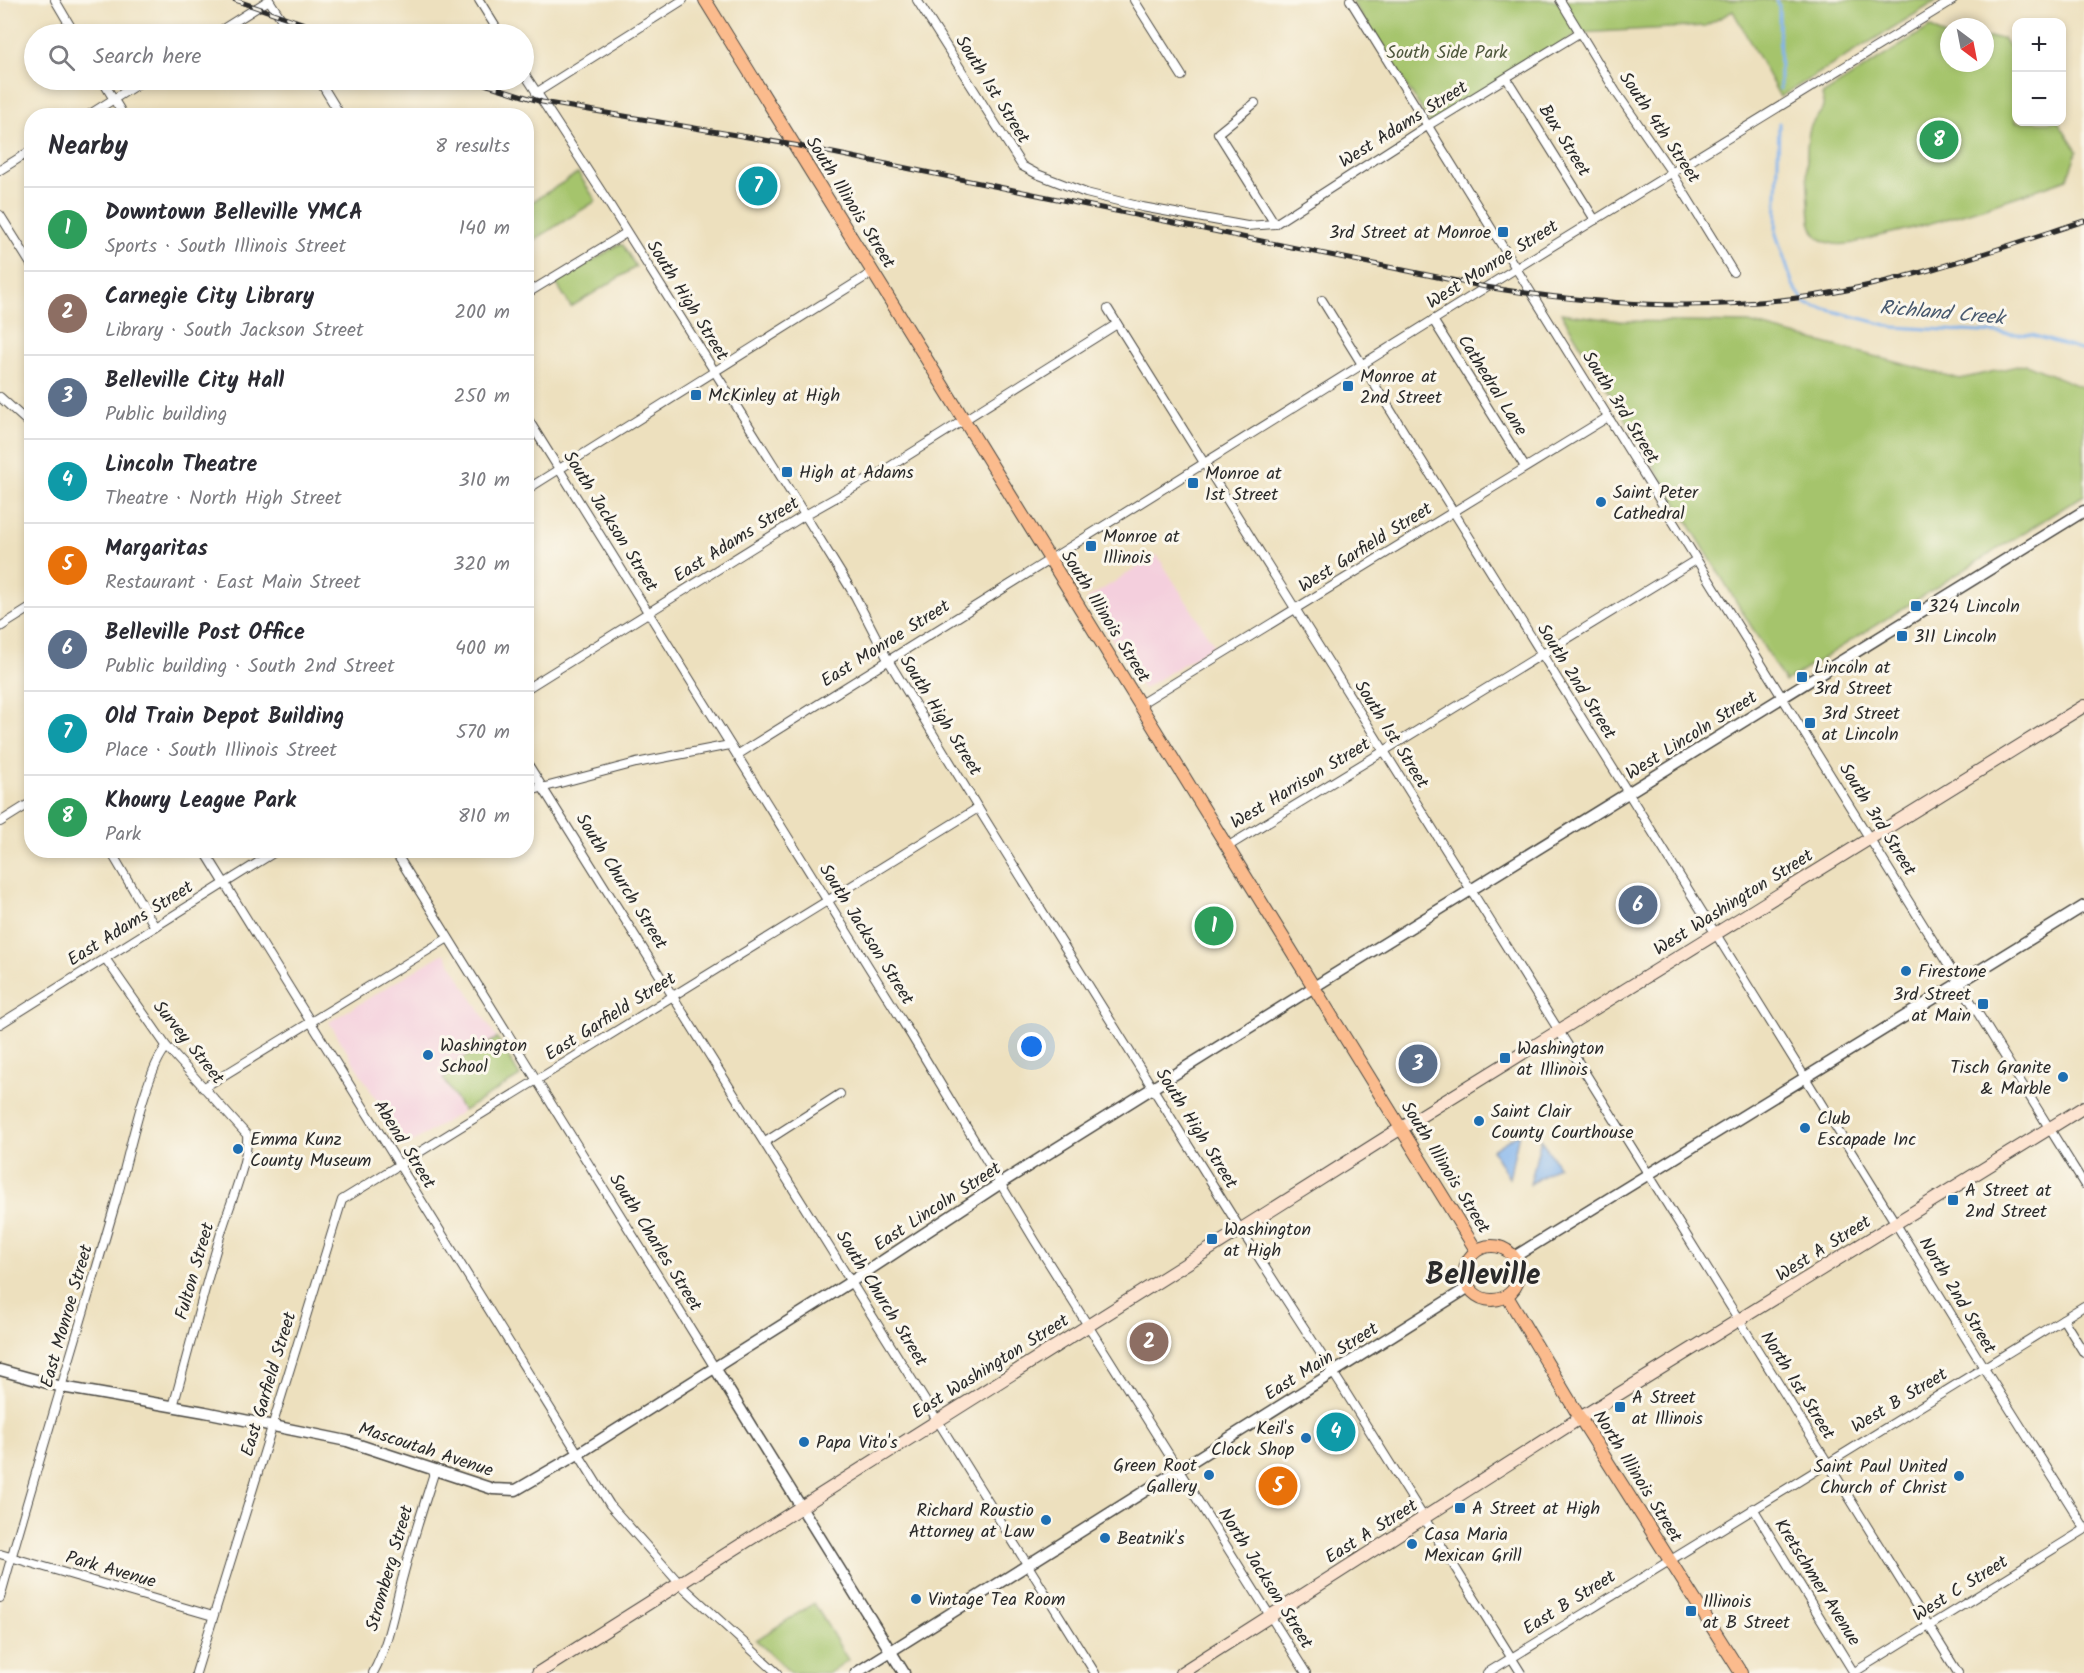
<!DOCTYPE html>
<meta charset="utf-8">
<style>
:root{--surface:#fff;--page:#f2f2f3;--text:#2b2b33;--muted:#7c7c81;--line:#e1e1e2;--accent:#ea580c}
body{margin:0;font-family:Kalam,sans-serif;background:var(--page);color:var(--text)}
.controls{position:absolute;right:18px;top:18px;display:grid;overflow:hidden;border-radius:12px;box-shadow:0 3px 9px #0003}
.controls button{width:54px;height:54px;display:grid;place-items:center;padding:0;border:0;border-bottom:2px solid var(--line);background:var(--surface);color:var(--text);font:30px sans-serif}
.compass{position:absolute;left:1940px;top:18px;width:54px;height:54px;border-radius:50%;background:var(--surface);box-shadow:0 3px 9px #0003;rotate:148deg}
.you{position:absolute;left:1032px;top:1047px;width:21px;height:21px;margin:-15px;border:4px solid #fff;border-radius:50%;background:#1a73e8;box-shadow:0 0 0 9px #1a73e833}
.badge{display:grid;place-items:center;width:39px;height:39px;border-radius:50%;background:var(--accent);color:#fff;font-size:20px;font-weight:700}
.pin{position:absolute;translate:-50% -50%;border:3px solid #fff;box-shadow:0 2px 6px #0006}
.list{margin:0;padding:0;list-style:none}
h2{display:flex;justify-content:space-between;align-items:center;height:78px;margin:0;padding:0 24px;font-size:26px}
h2 small{font-size:20px;font-weight:400;color:var(--muted)}
.list li{display:grid;grid-template-columns:39px 1fr auto;gap:18px;align-items:center;box-sizing:border-box;height:84px;padding:0 24px;border-top:2px solid var(--line)}
.list b{display:block;font-size:22px;white-space:nowrap}
.list p{margin:0;font-size:20px;white-space:nowrap;color:var(--muted)}
.list em{font-size:20px;font-style:normal;color:var(--muted)}
.icon{flex:none;width:33px;height:33px;fill:none;stroke:currentColor;stroke-width:2;stroke-linecap:round;stroke-linejoin:round}
.map{position:relative;flex:none;width:2084px;height:1673px;overflow:hidden}
.search{position:absolute;background:var(--surface);box-shadow:0 3px 9px #0003;left:24px;top:24px;width:510px;height:66px;display:flex;align-items:center;gap:15px;box-sizing:border-box;padding:0 21px;border-radius:33px;color:var(--muted);font-size:22px}
.panel{position:absolute;background:var(--surface);box-shadow:0 3px 9px #0003;left:24px;top:108px;width:510px;height:750px;border-radius:24px}
.map>svg:first-child{display:block}
.built{fill:#f4cfdd}
.green{fill:#a5c46c;stroke:#68784c;stroke-width:1.5}
.water{fill:#80b2ec;stroke:#566e8c;stroke-width:1.5}
.lines{fill:none;stroke-linecap:round;stroke-linejoin:round}
.stream{stroke:#80b2ec;stroke-width:3}
.minor-casing{stroke:#484641;stroke-width:10}
.tertiary-casing{stroke:#484641;stroke-width:13}
.secondary-casing{stroke:#484641;stroke-width:14}
.primary-casing{stroke:#484641;stroke-width:14}
.minor{stroke:#fff;stroke-width:8}
.tertiary{stroke:#fff;stroke-width:10}
.secondary{stroke:#fde4d1;stroke-width:12}
.primary{stroke:#fbbb8d;stroke-width:12}
.rail-casing{stroke:#2b2b2b;stroke-width:5}
.rail{stroke:#fbf7ec;stroke-width:3;stroke-dasharray:9;stroke-linecap:butt}
.poi-dot{fill:#1f6fb2;stroke:#fbf7ec;stroke-width:2}
.labels{text-anchor:middle;stroke-width:6;stroke-linejoin:round;paint-order:stroke}
.park-label{font-size:18px;fill:#50593e;stroke:#fbf7ec}
.street-label{font-size:18px;fill:#2b2b2b;stroke:#fbf7ec}
.poi-label{font-size:18px;fill:#2b2b2b;stroke:#fbf7ec;text-anchor:start}
.water-label{font-size:20px;font-style:italic;fill:#495a6f;stroke:#fbf7ec}
.town-label{font-size:30px;font-weight:bold;fill:#2b2b2b;stroke:#fbf7ec}
</style>
<div class="map">
<svg width="2084" height="1673" viewBox="0 0 2084 1673">
<rect width="100%" height="100%" fill="#fbf7ec"/>
<filter id="ink" filterUnits="userSpaceOnUse"><feTurbulence type="fractalNoise" baseFrequency=".0167" numOctaves="2"/><feDisplacementMap in="SourceGraphic" scale="12" xChannelSelector="R" yChannelSelector="G"/><feConvolveMatrix kernelMatrix="1 2 1 2 8 2 1 2 1" color-interpolation-filters="sRGB"/></filter>
<filter id="wash" filterUnits="userSpaceOnUse"><feTurbulence type="fractalNoise" baseFrequency=".008" numOctaves="4" result="noise"/><feDisplacementMap in="SourceGraphic" scale="24" xChannelSelector="R" yChannelSelector="G"/><feGaussianBlur stdDeviation="1.35" result="paint"/><feColorMatrix in="noise" values="0 0 0 0 0 0 0 0 0 0 0 0 0 0 0 0 0 1.4 0 .05"/><feComposite in="paint" operator="in"/></filter>
<g filter="url(#wash)">
<rect width="100%" height="100%" fill="#ede0be"/>
<!-- built -->
<g class="built">
<path d="M1157,555L1214,645L1143,689L1087,599Z"/>
<path d="M442,954H445L520,1076L405,1147L329,1022Z"/>
</g>
<!-- green -->
<g class="green">
<path d="M1351,0H1938L1780,97L1733,11L1705,26L1579,33L1431,124Z"/>
<path d="M1930,27L1949,39V63H1985V38H2003L2016,58V122H2058L2077,151L2067,179C2005,201 1943,222 1879,236C1864,240 1845,248 1830,243C1817,240 1813,232 1810,221C1809,195 1804,156 1809,132C1812,114 1828,116 1822,95Z"/>
<path d="M578,173L596,201L531,242L527,234V205Z"/>
<path d="M618,245H623L636,267L571,307L556,283Z"/>
<path d="M1561,313L1620,321L1749,323L1960,379L2026,364L2084,388V495L1785,682Z"/>
<path d="M497,1038L520,1076L463,1111L443,1078L457,1070L454,1064Z"/>
<path d="M814,1603L848,1660L829,1673H791L756,1640Z"/>
</g>
<!-- water -->
<g class="water">
<path d="M1519,1133L1509,1178L1492,1150Z"/>
<path d="M1541,1139L1558,1166L1530,1184Z"/>
</g>
<g class="lines">
<!-- stream -->
<g class="stream">
<path d="M1777,0L1779,5L1780,89"/>
<path d="M1779,123L1776,234L1793,285L1806,304L1894,327L2032,335L2084,351"/>
</g>
</g>
</g>
<g filter="url(#ink)">
<g class="lines">
<defs>
<g id="minor">
<path d="M55,0L75,34"/>
<path d="M269,0L291,34"/>
<path d="M479,0L500,34"/>
<path d="M917,0L1022,166L1037,174L1086,193L1142,207L1247,226L1275,224L1427,126L1579,33"/>
<path d="M1134,0L1182,76"/>
<path d="M1350,0C1594,395 1839,789 2084,1184"/>
<path d="M1560,0L1616,92L1672,173L1733,272"/>
<path d="M215,34L269,0"/>
<path d="M524,73L601,191L805,515L855,596L888,660L978,808L1241,1230L1341,1385L1521,1673"/>
<path d="M1507,79L1595,220"/>
<path d="M102,80L124,116"/>
<path d="M319,80L341,116"/>
<path d="M536,93L683,0"/>
<path d="M1255,103L1218,133L1275,224"/>
<path d="M87,116L144,80"/>
<path d="M0,170L32,150"/>
<path d="M0,215L32,266"/>
<path d="M526,294L626,233"/>
<path d="M1322,300L1896,1224L1984,1368L2084,1527"/>
<path d="M1108,309L1649,1175L1958,1673"/>
<path d="M1433,320L1525,467"/>
<path d="M0,397L32,426"/>
<path d="M526,416L911,1035L1035,1241L1306,1673"/>
<path d="M526,490L873,272"/>
<path d="M0,627L32,607"/>
<path d="M526,689L805,515L883,471L1117,324"/>
<path d="M1140,704L1608,417"/>
<path d="M737,755L1515,269L1953,0"/>
<path d="M526,761L1095,1673"/>
<path d="M526,792L636,763L730,745"/>
<path d="M0,822L32,802"/>
<path d="M1227,847L1696,560"/>
<path d="M110,850L155,927"/>
<path d="M204,850L610,1505L680,1584L777,1673"/>
<path d="M394,850L715,1368"/>
<path d="M105,958L167,1047L247,1135C249,1161 229,1206 221,1233C204,1290 189,1349 173,1407"/>
<path d="M0,1024L278,850"/>
<path d="M203,1088L448,938"/>
<path d="M765,1142L840,1094"/>
<path d="M2063,1319L2084,1353"/>
<path d="M1753,1508L1854,1673"/>
<path d="M0,1554L213,1616"/>
<path d="M0,1598C37,1465 78,1333 116,1201C126,1168 146,1067 167,1047"/>
<path d="M196,1673L342,1200L978,808"/>
<path d="M373,1673C389,1644 394,1608 403,1576C412,1541 424,1505 435,1470"/>
<path d="M1487,1673L2084,1306"/>
<path d="M1853,1673L2084,1530"/>
</g>
<g id="tertiary">
<path d="M1514,1257L2084,906"/>
<path d="M715,1368L904,1673"/>
<path d="M0,1370L62,1387L205,1412L347,1441L493,1489L516,1490L578,1454L852,1281L1001,1183L1314,987L2084,511"/>
<path d="M856,1673L1469,1287"/>
</g>
<g id="secondary">
<path d="M538,1673L1387,1137L2084,706"/>
<path d="M1181,1673L1580,1418L2084,1107"/>
</g>
<g id="primary">
<path d="M705,0L1476,1250"/>
<circle cx="1492" cy="1273" r="27"/>
<path d="M1507,1296L1580,1418L1741,1673"/>
</g>
</defs>
<!-- minor casing -->
<use href="#minor" class="minor-casing"/>
<!-- tertiary casing -->
<use href="#tertiary" class="tertiary-casing"/>
<!-- secondary casing -->
<use href="#secondary" class="secondary-casing"/>
<!-- primary casing -->
<use href="#primary" class="primary-casing"/>
<!-- minor -->
<use href="#minor" class="minor"/>
<!-- tertiary -->
<use href="#tertiary" class="tertiary"/>
<!-- secondary -->
<use href="#secondary" class="secondary"/>
<!-- primary -->
<use href="#primary" class="primary"/>
<defs>
<g id="rail">
<path d="M235,0L334,34"/>
<path d="M472,80L542,102L794,145L1486,287C1595,305 1703,312 1812,296C1905,282 1995,250 2084,221"/>
</g>
</defs>
<!-- rail casing -->
<use href="#rail" class="rail-casing"/>
<!-- rail -->
<use href="#rail" class="rail"/>
</g>
</g>
<!-- markers -->
<g class="poi-dot">
<rect x="1497" y="226" width="12" height="12" rx="3"/>
<rect x="1342" y="380" width="12" height="12" rx="3"/>
<rect x="690" y="389" width="12" height="12" rx="3"/>
<rect x="781" y="466" width="12" height="12" rx="3"/>
<rect x="1187" y="477" width="12" height="12" rx="3"/>
<circle cx="1601" cy="502" r="6"/>
<rect x="1085" y="540" width="12" height="12" rx="3"/>
<rect x="1910" y="600" width="12" height="12" rx="3"/>
<rect x="1896" y="630" width="12" height="12" rx="3"/>
<rect x="1796" y="671" width="12" height="12" rx="3"/>
<rect x="1804" y="717" width="12" height="12" rx="3"/>
<circle cx="1906" cy="971" r="6"/>
<rect x="1977" y="998" width="12" height="12" rx="3"/>
<circle cx="428" cy="1055" r="6"/>
<rect x="1499" y="1052" width="12" height="12" rx="3"/>
<circle cx="2063" cy="1077" r="6"/>
<circle cx="1479" cy="1121" r="6"/>
<circle cx="1805" cy="1128" r="6"/>
<circle cx="238" cy="1149" r="6"/>
<rect x="1947" y="1194" width="12" height="12" rx="3"/>
<rect x="1206" y="1233" width="12" height="12" rx="3"/>
<rect x="1614" y="1401" width="12" height="12" rx="3"/>
<circle cx="1306" cy="1438" r="6"/>
<circle cx="804" cy="1442" r="6"/>
<circle cx="1209" cy="1475" r="6"/>
<circle cx="1959" cy="1476" r="6"/>
<rect x="1454" y="1502" width="12" height="12" rx="3"/>
<circle cx="1046" cy="1520" r="6"/>
<circle cx="1105" cy="1538" r="6"/>
<circle cx="1412" cy="1544" r="6"/>
<circle cx="916" cy="1599" r="6"/>
<rect x="1685" y="1605" width="12" height="12" rx="3"/>
</g>
<g class="labels">
<!-- park labels -->
<g class="park-label">
<text x="1447" y="58">South Side Park</text>
</g>
<!-- street labels -->
<g class="street-label">
<text transform="translate(993 89) rotate(58)" y="6">South 1st Street</text>
<text transform="translate(1403 124) rotate(-32)" y="6">West Adams Street</text>
<text transform="translate(1660 127) rotate(56)" y="6">South 4th Street</text>
<text transform="translate(1565 140) rotate(58)" y="6">Bux Street</text>
<text transform="translate(851 202) rotate(58)" y="6">South Illinois Street</text>
<text transform="translate(1492 264) rotate(-32)" y="6">West Monroe Street</text>
<text transform="translate(688 300) rotate(58)" y="6">South High Street</text>
<text transform="translate(1493 385) rotate(58)" y="6">Cathedral Lane</text>
<text transform="translate(1621 407) rotate(58)" y="6">South 3rd Street</text>
<text transform="translate(611 521) rotate(58)" y="6">South Jackson Street</text>
<text transform="translate(736 539) rotate(-32)" y="6">East Adams Street</text>
<text transform="translate(1365 547) rotate(-32)" y="6">West Garfield Street</text>
<text transform="translate(1106 616) rotate(58)" y="6">South Illinois Street</text>
<text transform="translate(885 643) rotate(-32)" y="6">East Monroe Street</text>
<text transform="translate(1577 681) rotate(58)" y="6">South 2nd Street</text>
<text transform="translate(941 715) rotate(58)" y="6">South High Street</text>
<text transform="translate(1392 734) rotate(58)" y="6">South 1st Street</text>
<text transform="translate(1691 735) rotate(-32)" y="6">West Lincoln Street</text>
<text transform="translate(1300 783) rotate(-31)" y="6">West Harrison Street</text>
<text transform="translate(1878 819) rotate(58)" y="6">South 3rd Street</text>
<text transform="translate(622 881) rotate(58)" y="6">South Church Street</text>
<text transform="translate(1733 902) rotate(-32)" y="6">West Washington Street</text>
<text transform="translate(130 923) rotate(-32)" y="6">East Adams Street</text>
<text transform="translate(867 934) rotate(58)" y="6">South Jackson Street</text>
<text transform="translate(610 1016) rotate(-32)" y="6">East Garfield Street</text>
<text transform="translate(189 1042) rotate(51)" y="6">Survey Street</text>
<text transform="translate(1197 1128) rotate(58)" y="6">South High Street</text>
<text transform="translate(405 1144) rotate(58)" y="6">Abend Street</text>
<text transform="translate(1446 1167) rotate(58)" y="6">South Illinois Street</text>
<text transform="translate(937 1206) rotate(-33)" y="6">East Lincoln Street</text>
<text transform="translate(656 1242) rotate(58)" y="6">South Charles Street</text>
<text transform="translate(1823 1248) rotate(-32)" y="6">West A Street</text>
<text transform="translate(194 1271) rotate(-74)" y="6">Fulton Street</text>
<text transform="translate(1958 1295) rotate(59)" y="6">North 2nd Street</text>
<text transform="translate(882 1298) rotate(58)" y="6">South Church Street</text>
<text transform="translate(66 1316) rotate(-74)" y="6">East Monroe Street</text>
<text transform="translate(1321 1361) rotate(-32)" y="6">East Main Street</text>
<text transform="translate(990 1366) rotate(-32)" y="6">East Washington Street</text>
<text transform="translate(268 1384) rotate(-73)" y="6">East Garfield Street</text>
<text transform="translate(1798 1385) rotate(58)" y="6">North 1st Street</text>
<text transform="translate(1899 1400) rotate(-31)" y="6">West B Street</text>
<text transform="translate(426 1449) rotate(18)" y="6">Mascoutah Avenue</text>
<text transform="translate(1638 1476) rotate(58)" y="6">North Illinois Street</text>
<text transform="translate(1371 1531) rotate(-32)" y="6">East A Street</text>
<text transform="translate(389 1568) rotate(-74)" y="6">Stromberg Street</text>
<text transform="translate(111 1569) rotate(16)" y="6">Park Avenue</text>
<text transform="translate(1266 1578) rotate(58)" y="6">North Jackson Street</text>
<text transform="translate(1818 1582) rotate(58)" y="6">Kretschmer Avenue</text>
<text transform="translate(1960 1588) rotate(-32)" y="6">West C Street</text>
<text transform="translate(1569 1602) rotate(-32)" y="6">East B Street</text>
</g>
<!-- poi labels -->
<g class="poi-label">
<text x="1491" y="238" text-anchor="end">3rd Street at Monroe</text>
<text x="1360" y="382">Monroe at<tspan x="1360" dy="21">2nd Street</tspan></text>
<text x="708" y="401">McKinley at High</text>
<text x="799" y="478">High at Adams</text>
<text x="1205" y="479">Monroe at<tspan x="1205" dy="21">1st Street</tspan></text>
<text x="1613" y="498">Saint Peter<tspan x="1613" dy="21">Cathedral</tspan></text>
<text x="1103" y="542">Monroe at<tspan x="1103" dy="21">Illinois</tspan></text>
<text x="1928" y="612">324 Lincoln</text>
<text x="1914" y="642">311 Lincoln</text>
<text x="1814" y="673">Lincoln at<tspan x="1814" dy="21">3rd Street</tspan></text>
<text x="1822" y="719">3rd Street<tspan x="1822" dy="21">at Lincoln</tspan></text>
<text x="1918" y="977">Firestone</text>
<text x="1971" y="1000" text-anchor="end">3rd Street<tspan x="1971" dy="21">at Main</tspan></text>
<text x="440" y="1051">Washington<tspan x="440" dy="21">School</tspan></text>
<text x="1517" y="1054">Washington<tspan x="1517" dy="21">at Illinois</tspan></text>
<text x="2051" y="1073" text-anchor="end">Tisch Granite<tspan x="2051" dy="21">&amp; Marble</tspan></text>
<text x="1491" y="1117">Saint Clair<tspan x="1491" dy="21">County Courthouse</tspan></text>
<text x="1817" y="1124">Club<tspan x="1817" dy="21">Escapade Inc</tspan></text>
<text x="250" y="1145">Emma Kunz<tspan x="250" dy="21">County Museum</tspan></text>
<text x="1965" y="1196">A Street at<tspan x="1965" dy="21">2nd Street</tspan></text>
<text x="1224" y="1235">Washington<tspan x="1224" dy="21">at High</tspan></text>
<text x="1632" y="1403">A Street<tspan x="1632" dy="21">at Illinois</tspan></text>
<text x="1294" y="1434" text-anchor="end">Keil's<tspan x="1294" dy="21">Clock Shop</tspan></text>
<text x="816" y="1448">Papa Vito's</text>
<text x="1197" y="1471" text-anchor="end">Green Root<tspan x="1197" dy="21">Gallery</tspan></text>
<text x="1947" y="1472" text-anchor="end">Saint Paul United<tspan x="1947" dy="21">Church of Christ</tspan></text>
<text x="1472" y="1514">A Street at High</text>
<text x="1034" y="1516" text-anchor="end">Richard Roustio<tspan x="1034" dy="21">Attorney at Law</tspan></text>
<text x="1424" y="1540">Casa Maria<tspan x="1424" dy="21">Mexican Grill</tspan></text>
<text x="1117" y="1544">Beatnik's</text>
<text x="928" y="1605">Vintage Tea Room</text>
<text x="1703" y="1607">Illinois<tspan x="1703" dy="21">at B Street</tspan></text>
</g>
<!-- water labels -->
<g class="water-label">
<text transform="translate(1942 312) rotate(5)" y="7">Richland Creek</text>
</g>
<!-- town labels -->
<g class="town-label">
<text x="1483" y="1284">Belleville</text>
</g>
</g>
</svg>
<div class="controls">
<button>+</button>
<button>−</button>
</div>
<svg class="compass" viewBox="-18 -18 36 36"><path d="M0-13l5 13h-10z" fill="#e53935"/><path d="M0 13l5-13h-10z" fill="#7c7c81"/></svg>
<div class="you"></div>
<div class="pin badge" style="left:1214px;top:926px;background:#2e9e5b">1</div>
<div class="pin badge" style="left:1149px;top:1342px;background:#8d6e63">2</div>
<div class="pin badge" style="left:1418px;top:1064px;background:#5c6f8a">3</div>
<div class="pin badge" style="left:1336px;top:1432px;background:#0f9aa8">4</div>
<div class="pin badge" style="left:1278px;top:1486px;background:#e8710a">5</div>
<div class="pin badge" style="left:1638px;top:905px;background:#5c6f8a">6</div>
<div class="pin badge" style="left:758px;top:186px;background:#0f9aa8">7</div>
<div class="pin badge" style="left:1939px;top:140px;background:#2e9e5b">8</div>
<div class="search"><svg class="icon" aria-label="search" viewBox="0 0 24 24"><circle cx="10" cy="10" r="6"/><path d="M15 15l6 6"/></svg>Search here</div>
<section class="panel">
<h2>Nearby<small>8 results</small></h2>
<ul class="list">
<li><span class="badge" style="background:#2e9e5b">1</span><div><b>Downtown Belleville YMCA</b><p>Sports · South Illinois Street</p></div><em>140 m</em></li>
<li><span class="badge" style="background:#8d6e63">2</span><div><b>Carnegie City Library</b><p>Library · South Jackson Street</p></div><em>200 m</em></li>
<li><span class="badge" style="background:#5c6f8a">3</span><div><b>Belleville City Hall</b><p>Public building</p></div><em>250 m</em></li>
<li><span class="badge" style="background:#0f9aa8">4</span><div><b>Lincoln Theatre</b><p>Theatre · North High Street</p></div><em>310 m</em></li>
<li><span class="badge" style="background:#e8710a">5</span><div><b>Margaritas</b><p>Restaurant · East Main Street</p></div><em>320 m</em></li>
<li><span class="badge" style="background:#5c6f8a">6</span><div><b>Belleville Post Office</b><p>Public building · South 2nd Street</p></div><em>400 m</em></li>
<li><span class="badge" style="background:#0f9aa8">7</span><div><b>Old Train Depot Building</b><p>Place · South Illinois Street</p></div><em>570 m</em></li>
<li><span class="badge" style="background:#2e9e5b">8</span><div><b>Khoury League Park</b><p>Park</p></div><em>810 m</em></li>
</ul>
</section>
</div>
